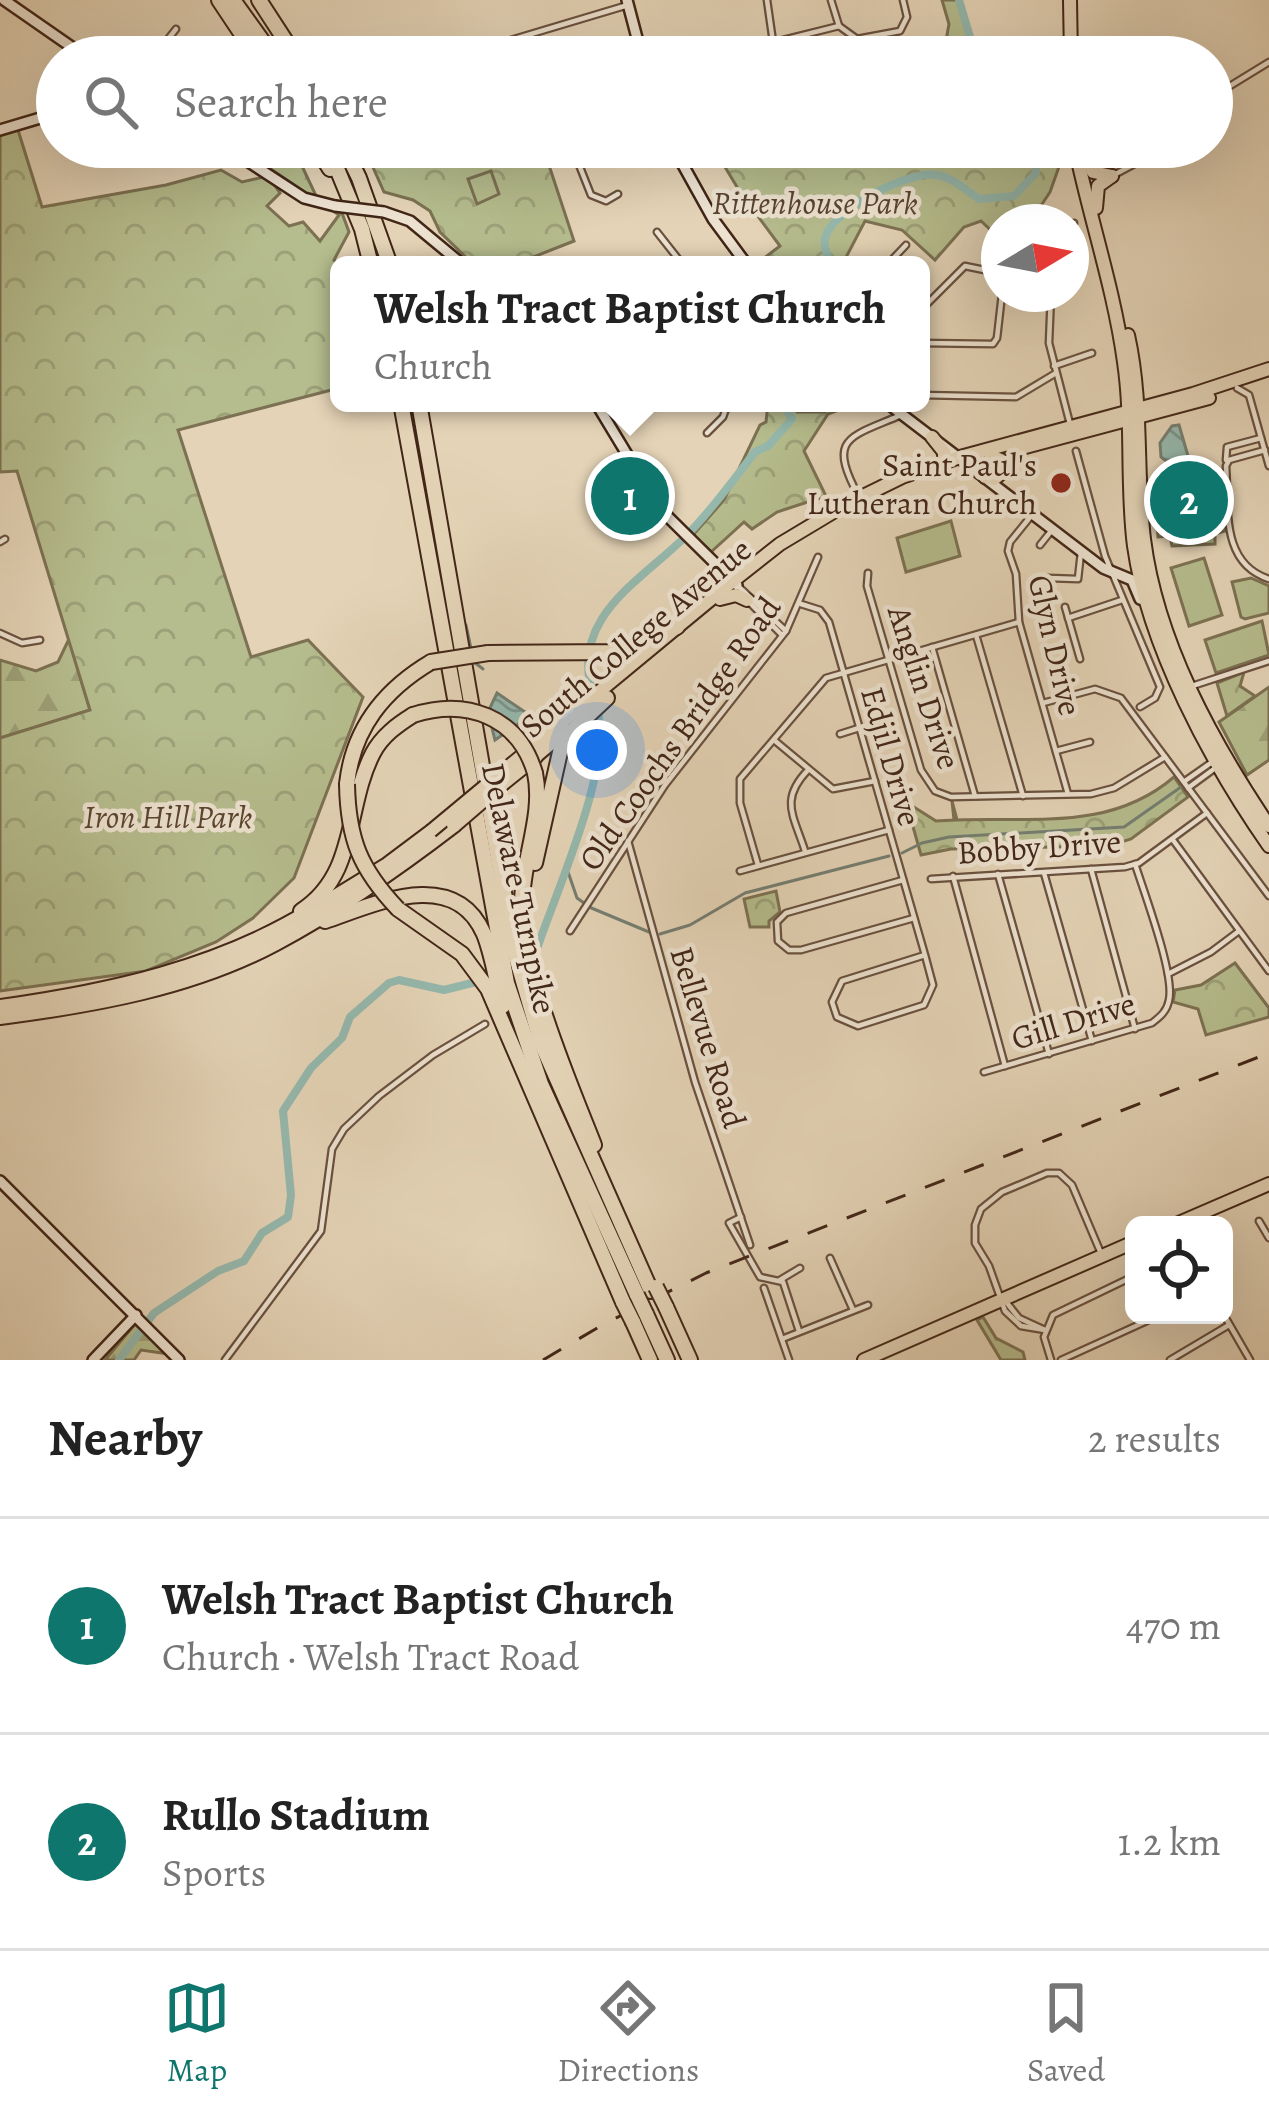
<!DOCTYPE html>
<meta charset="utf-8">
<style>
:root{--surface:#fff;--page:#f2f2f2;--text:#222;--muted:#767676;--line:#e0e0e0;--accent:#0f766e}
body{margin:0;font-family:Alegreya,serif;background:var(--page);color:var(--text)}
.controls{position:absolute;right:36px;bottom:36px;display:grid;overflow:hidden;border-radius:18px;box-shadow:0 12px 48px #0002}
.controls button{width:108px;height:108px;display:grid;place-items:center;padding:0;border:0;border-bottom:3px solid var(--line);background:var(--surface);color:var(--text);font:60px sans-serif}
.compass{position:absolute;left:981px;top:204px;width:108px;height:108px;border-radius:50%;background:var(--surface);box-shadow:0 12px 48px #0002;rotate:80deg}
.you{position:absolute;left:597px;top:750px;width:42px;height:42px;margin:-30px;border:9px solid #fff;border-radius:50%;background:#1a73e8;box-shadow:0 0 0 18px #1a73e833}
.badge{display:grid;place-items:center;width:78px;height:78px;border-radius:50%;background:var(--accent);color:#fff;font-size:39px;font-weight:700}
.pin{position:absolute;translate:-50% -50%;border:6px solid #fff;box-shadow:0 3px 12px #0006}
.popup{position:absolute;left:330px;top:256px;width:600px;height:156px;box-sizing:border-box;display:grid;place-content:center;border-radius:18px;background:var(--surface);filter:drop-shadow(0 3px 9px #0005);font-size:39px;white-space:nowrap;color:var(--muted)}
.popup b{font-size:45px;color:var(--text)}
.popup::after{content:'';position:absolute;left:50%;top:100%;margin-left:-24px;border:24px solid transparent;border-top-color:var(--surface)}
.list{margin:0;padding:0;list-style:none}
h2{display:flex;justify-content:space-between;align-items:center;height:156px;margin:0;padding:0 48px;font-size:51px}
h2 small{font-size:39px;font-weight:400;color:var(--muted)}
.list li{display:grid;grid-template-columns:78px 1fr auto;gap:36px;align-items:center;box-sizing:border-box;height:216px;padding:0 48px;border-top:3px solid var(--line)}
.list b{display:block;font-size:45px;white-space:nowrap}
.list p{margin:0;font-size:39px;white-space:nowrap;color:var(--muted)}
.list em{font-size:39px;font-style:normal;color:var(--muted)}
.icon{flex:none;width:66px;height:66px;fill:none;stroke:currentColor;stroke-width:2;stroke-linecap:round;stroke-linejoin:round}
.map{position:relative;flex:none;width:1269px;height:1360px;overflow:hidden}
.search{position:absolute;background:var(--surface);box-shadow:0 12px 48px #0002;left:36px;right:36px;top:36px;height:132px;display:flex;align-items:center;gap:30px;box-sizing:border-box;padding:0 42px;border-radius:66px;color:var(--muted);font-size:45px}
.sheet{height:588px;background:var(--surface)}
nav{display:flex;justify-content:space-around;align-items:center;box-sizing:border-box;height:168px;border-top:3px solid var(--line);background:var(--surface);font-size:33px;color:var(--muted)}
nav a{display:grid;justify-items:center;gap:6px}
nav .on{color:var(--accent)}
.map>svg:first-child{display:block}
.forest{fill:url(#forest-firs);stroke:#7c7152;stroke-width:3}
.cemetery{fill:url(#cemetery-stones);stroke:#7c7152;stroke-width:3}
.park{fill:url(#park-crowns);stroke:#7c7152;stroke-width:3}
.garden{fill:#b5bc8d;stroke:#7c7152;stroke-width:3}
.water{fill:url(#water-waves);stroke:#747e71;stroke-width:3}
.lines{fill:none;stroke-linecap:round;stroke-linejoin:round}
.stream{stroke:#747e71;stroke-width:3}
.river{stroke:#95b8ad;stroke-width:8}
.street-casing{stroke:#6a513f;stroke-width:9}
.secondary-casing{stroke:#422617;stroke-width:14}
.primary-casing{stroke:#422617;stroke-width:16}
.highway-casing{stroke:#422617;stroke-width:18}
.street{stroke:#ede2d0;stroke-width:4.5}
.secondary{stroke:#ede2d0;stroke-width:9}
.primary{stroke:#e4d3b6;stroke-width:12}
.highway{stroke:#e4d3b6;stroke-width:14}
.rail{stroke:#422617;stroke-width:3;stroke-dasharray:21 21;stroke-linecap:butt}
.secondary-bridge-casing{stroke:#422617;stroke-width:14;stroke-linecap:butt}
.primary-bridge-casing{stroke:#422617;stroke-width:16;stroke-linecap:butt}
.highway-bridge-casing{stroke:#422617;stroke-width:18;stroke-linecap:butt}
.secondary-bridge{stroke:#ede2d0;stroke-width:9}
.primary-bridge{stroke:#e4d3b6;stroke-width:12}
.highway-bridge{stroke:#e4d3b6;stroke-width:14}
.poi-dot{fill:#8f2418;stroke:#ede2d0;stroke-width:4.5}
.labels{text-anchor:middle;stroke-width:9;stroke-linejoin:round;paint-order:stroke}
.park-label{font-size:33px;font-style:italic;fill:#59442f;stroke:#ede2d0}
.poi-label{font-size:33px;fill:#422617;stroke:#ede2d0;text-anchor:end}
.street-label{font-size:33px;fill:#422617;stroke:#ede2d0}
</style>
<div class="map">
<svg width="1269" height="1360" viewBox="0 0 1269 1360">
<defs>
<pattern id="forest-firs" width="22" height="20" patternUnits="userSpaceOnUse" patternTransform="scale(3)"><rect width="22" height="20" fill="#b5bc8d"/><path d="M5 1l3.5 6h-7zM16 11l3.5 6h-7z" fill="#9da179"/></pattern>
<pattern id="cemetery-stones" width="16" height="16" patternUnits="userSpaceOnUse" patternTransform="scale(3)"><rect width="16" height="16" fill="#b5bc8d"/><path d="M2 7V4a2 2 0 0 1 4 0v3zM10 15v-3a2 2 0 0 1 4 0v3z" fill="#9da179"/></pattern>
<pattern id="park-crowns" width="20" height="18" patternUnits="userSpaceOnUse" patternTransform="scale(3)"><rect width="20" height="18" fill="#b5bc8d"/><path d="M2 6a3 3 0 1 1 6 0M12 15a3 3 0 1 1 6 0" fill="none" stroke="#9da179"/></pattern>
<pattern id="water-waves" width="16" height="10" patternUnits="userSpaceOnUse" patternTransform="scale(3)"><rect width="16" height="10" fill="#95b8ad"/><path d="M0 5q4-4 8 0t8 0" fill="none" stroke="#7b958c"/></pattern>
</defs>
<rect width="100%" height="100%" fill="#e4d3b6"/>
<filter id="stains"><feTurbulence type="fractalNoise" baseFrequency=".00167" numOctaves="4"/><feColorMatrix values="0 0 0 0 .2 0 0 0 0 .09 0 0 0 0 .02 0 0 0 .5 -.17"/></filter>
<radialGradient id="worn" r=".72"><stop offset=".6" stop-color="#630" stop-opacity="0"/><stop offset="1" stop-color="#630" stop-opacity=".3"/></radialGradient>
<!-- forest -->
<g class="forest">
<path d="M69,639L90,710L0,738V660L36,671L58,662Z"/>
<path d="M1269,687V760L1247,775L1219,722Z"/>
<path d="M135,1324L169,1354L141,1350L134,1360H105Z"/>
</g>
<!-- cemetery -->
<path class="cemetery" d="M618,466L622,478L633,476L643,508L617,515L605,470Z"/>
<!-- park -->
<g class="park">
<path d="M942,0H959L976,57H943L949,24Z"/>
<path d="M18,130L42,207L166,185L221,170L242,182L268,176L280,193L267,206L289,226L303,222L320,241L339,215L256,159L294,149L317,198L342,213L349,232L334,260L339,266V388L178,430L251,657L308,640L363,697L294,878L253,918L216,942L146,971L0,991V738L90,710L17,471L0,472V135Z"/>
<path d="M364,147H543L574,241L513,265H474L440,232L430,211L413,200L384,192Z"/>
<path d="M713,147H1054L1061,161L1050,192L1030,222H999V238L981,221L964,227L935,260L902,230L865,221L842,265H755L780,246L740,192Z"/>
<path d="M768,403H793L797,412H825L834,403H857L828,414L804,451L826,496L777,512L752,529L744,522L711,552L693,535L724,500L760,425L766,422Z"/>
<path d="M1244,672L1240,686L1255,696L1227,716L1217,683Z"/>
<path d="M1174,777L1188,797L1131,839L1109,846L951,849L921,855L906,802L936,821L954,820L952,801L957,820C1035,817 1111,831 1174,777Z"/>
<path d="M776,891L780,912L769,921V927H750L744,899Z"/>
<path d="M1235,963L1269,1008V1017L1206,1035L1198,1009L1173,1002L1175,990L1201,985Z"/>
<path d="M983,1317L996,1338L1023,1352L1025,1360H1001L977,1320Z"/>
</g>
<!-- garden -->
<g class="garden">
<path d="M491,171L499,194L477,204L468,179Z"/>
<path d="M1222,479L1225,531L1215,534V544L1172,546L1170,536L1158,537L1155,483Z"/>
<path d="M951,521L960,556L906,572L897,538Z"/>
<path d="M1204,558L1222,615L1189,626L1171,568Z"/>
<path d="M1251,578L1269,586V613L1245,619L1241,617L1232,582Z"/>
<path d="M1262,621L1269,655L1216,673L1205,640Z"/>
</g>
<!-- water -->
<g class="water">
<path d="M1179,425L1188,456L1170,464L1161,457L1160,443L1172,426Z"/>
<path d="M497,693L525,712L524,720L495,740L488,712Z"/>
</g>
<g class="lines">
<!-- stream -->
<g class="stream">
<path d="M466,625L472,653"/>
<path d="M474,662L483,669"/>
<path d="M902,853L922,843L949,837L1124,827L1181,787"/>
<path d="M566,866L577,898L584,903"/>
<path d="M589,907L649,932"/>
<path d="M660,934L690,925L745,893L889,856"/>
</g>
<!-- river -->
<g class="river">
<path d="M959,0L976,57"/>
<path d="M831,265C828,257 823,246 825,238C832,209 910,170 937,175C953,178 966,190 979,199L1014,196L1036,173L1035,154L1028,147"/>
<path d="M593,695C568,615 644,580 690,532C714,507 734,479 755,452L768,446L792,419L783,403"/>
<path d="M529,956L538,946C557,889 614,765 597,709"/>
<path d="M119,1360L154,1313L218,1271L244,1261L262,1233L288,1217L291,1195L283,1111L311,1068L342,1038L350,1017L389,983L399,980L444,990L484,980"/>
</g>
<defs>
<g id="street">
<path d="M767,0L773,42"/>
<path d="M831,0L839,26"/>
<path d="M839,26L857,39L900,31L907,17L903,0"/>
<path d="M469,50L471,54L467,56L465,52Z"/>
<path d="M471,52L628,5"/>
<path d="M154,57L176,29"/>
<path d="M715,57L839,26"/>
<path d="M1212,97L1269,62"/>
<path d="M572,147L591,195L606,201L618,194"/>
<path d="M574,152L588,147"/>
<path d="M1112,176L1140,161L1153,147"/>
<path d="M657,232L683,265"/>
<path d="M1071,236L1074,223"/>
<path d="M887,265L906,245"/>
<path d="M1051,294L1049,343L1070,424"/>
<path d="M921,310L965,266L999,273"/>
<path d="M921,343L993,344L997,338L1002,294"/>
<path d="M1054,366L1092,353"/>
<path d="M1237,388L1249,395L1269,466"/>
<path d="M921,395L1016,397L1056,373"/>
<path d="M707,433L723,417L728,403"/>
<path d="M1265,450L1229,460L1226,466C1229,508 1220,563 1269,579"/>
<path d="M1076,451L1105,556L1160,687L1155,698L1140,707"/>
<path d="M1226,460L1227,447L1261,438"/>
<path d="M859,497C827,437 848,438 901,415"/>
<path d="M1031,516L1010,542L1008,551L1016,574L1019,622L1068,794"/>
<path d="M0,542L5,539"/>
<path d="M1040,545L1052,530"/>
<path d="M868,573L867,586L921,770L935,791L951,797L1091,794L1114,788L1165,757"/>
<path d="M1048,578L1078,579L1081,552"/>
<path d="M738,586L786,631"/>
<path d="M747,600L781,634"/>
<path d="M801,604L820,610L829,622L925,955L842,981L832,1002L837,1017L858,1026L924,1005L933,985L925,955"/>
<path d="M1065,607L1080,659"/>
<path d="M1068,618L1122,600"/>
<path d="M0,633L22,643L40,640"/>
<path d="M976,635L1023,796"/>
<path d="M932,647L975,796"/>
<path d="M1192,686L1269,661"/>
<path d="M1043,703L1095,689L1121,698L1269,896"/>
<path d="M840,734L859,728"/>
<path d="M774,740L833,789L875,781"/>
<path d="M1056,751L1090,742"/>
<path d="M1185,781L1215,760"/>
<path d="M1188,788L1218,766"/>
<path d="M1173,840L1269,971"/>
<path d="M628,841L695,1082L750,1245"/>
<path d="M805,851C794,816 779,800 808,770"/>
<path d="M758,865L740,803V779L826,678L1019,622"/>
<path d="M1091,869L1135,1029"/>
<path d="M740,871L889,830"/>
<path d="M1044,873L1092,1041"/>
<path d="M998,874L1049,1054"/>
<path d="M953,876L1005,1066"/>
<path d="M931,879L1125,867L1139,863L1207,813"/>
<path d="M903,880L786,913L777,922L778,941L789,950H801L914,918"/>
<path d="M570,931L665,785L786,631L818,557"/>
<path d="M1168,974L1211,952L1239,931"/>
<path d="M984,1072L1152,1023C1161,1016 1167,1011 1169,1000C1175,975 1144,892 1135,864"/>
<path d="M741,1217L729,1223L760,1277L783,1282L799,1331"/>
<path d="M1259,1221L1269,1238"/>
<path d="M830,1258L853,1310"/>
<path d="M780,1280L800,1268"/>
<path d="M764,1288L789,1360"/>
<path d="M1007,1303L1019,1318L1045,1330"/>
<path d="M1224,1315L1250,1360"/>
<path d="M1045,1330L1021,1326L1005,1311L989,1266L975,1243V1225L981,1209L1002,1192L1047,1173H1059L1072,1185L1100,1251"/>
<path d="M782,1339L868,1305"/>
<path d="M225,1360L321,1231L332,1149L344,1129L379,1096L433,1055L485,1024"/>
<path d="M1051,1360L1044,1337L1053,1315L1134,1276"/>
<path d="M1061,1360L1160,1315"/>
<path d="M1170,1360L1229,1325"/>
</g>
<g id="secondary">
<path d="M4,0L86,57"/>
<path d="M627,0L642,57"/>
<path d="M0,130L57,113"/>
<path d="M226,147L304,198L335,206"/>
<path d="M673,147L713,219L747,265"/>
<path d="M384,212L410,221L463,265"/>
<path d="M596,403L660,509L737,585"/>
<path d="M887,403L1103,568L1132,580L1140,599"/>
<path d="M0,1181L179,1360"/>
<path d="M93,1360L136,1315"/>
</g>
<g id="primary">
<path d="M1070,0L1071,57"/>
<path d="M1075,147C1090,219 1114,289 1124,362C1133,423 1126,485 1134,546C1148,646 1211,763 1269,846"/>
<path d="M1084,155L1093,172L1112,176"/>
<path d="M1096,208L1098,186L1112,176"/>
<path d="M1128,335C1143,402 1136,471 1144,539C1157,642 1212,741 1269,826"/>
<path d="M932,437L944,452V463"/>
<path d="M1014,450L1209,398"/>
<path d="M985,477L994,479L1004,471L1001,460L991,456"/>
<path d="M720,599L736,595L747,600"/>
<path d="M535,757L566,731"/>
<path d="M502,772L733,581L780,544L845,505L902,477L960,457L1193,394L1269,369"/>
<path d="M312,910L387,864L431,831"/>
<path d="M1174,1225L1269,1184"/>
<path d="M864,1360L1134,1242"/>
</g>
<g id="highway">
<path d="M219,0L257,57"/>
<path d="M233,0L274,57"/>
<path d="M259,0L296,57"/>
<path d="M316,147L330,169"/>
<path d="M328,147L362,229L371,265"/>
<path d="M344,147L359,178L390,265"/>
<path d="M401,403L507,983L541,1084L637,1295"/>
<path d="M419,403L514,950L541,1043L651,1291"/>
<path d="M488,653L616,652L677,627"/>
<path d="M535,773C544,815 522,860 522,903C522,972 568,1079 594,1145"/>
<path d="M505,781L535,757"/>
<path d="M347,784C353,728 384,690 431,662"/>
<path d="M535,863L560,752L573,730L607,698"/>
<path d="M398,909L462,954L488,989L623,1302"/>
<path d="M301,911C358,874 345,807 373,753C382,736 397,725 413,715"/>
<path d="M325,921C373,905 454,865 484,934C493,956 496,983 503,1006"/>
<path d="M0,1007C108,992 218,968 312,910"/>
<path d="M0,1017C93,1005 192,988 276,943C338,910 398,868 454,825"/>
<path d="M666,1307L690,1360"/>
<path d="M646,1314L667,1360"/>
<path d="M633,1322L650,1360"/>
</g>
</defs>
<!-- street casing -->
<use href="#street" class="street-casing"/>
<!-- secondary casing -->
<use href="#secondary" class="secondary-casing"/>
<!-- primary casing -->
<use href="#primary" class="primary-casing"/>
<!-- highway casing -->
<use href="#highway" class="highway-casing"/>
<!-- street -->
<use href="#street" class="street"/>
<!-- secondary -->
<use href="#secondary" class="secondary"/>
<!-- primary -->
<use href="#primary" class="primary"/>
<!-- highway -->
<use href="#highway" class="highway"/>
<!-- rail -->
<path class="rail" d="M543,1360L604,1324L706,1273L1269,1053"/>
<defs>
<path id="secondary-bridge" d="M335,206L384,212"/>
<path id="primary-bridge" d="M431,831L502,772"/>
<g id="highway-bridge">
<path d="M431,662L488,653"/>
<path d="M413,715C466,698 518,716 535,773"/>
<path d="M347,784C348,839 360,869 398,909"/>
<path d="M454,825L505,781"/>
<path d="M656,1287L666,1307"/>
<path d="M637,1295L646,1314"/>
<path d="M623,1302L633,1322"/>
</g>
</defs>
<!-- secondary-bridge casing -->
<use href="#secondary-bridge" class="secondary-bridge-casing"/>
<!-- primary-bridge casing -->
<use href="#primary-bridge" class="primary-bridge-casing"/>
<!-- highway-bridge casing -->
<use href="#highway-bridge" class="highway-bridge-casing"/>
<!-- secondary-bridge -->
<use href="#secondary-bridge" class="secondary-bridge"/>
<!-- primary-bridge -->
<use href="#primary-bridge" class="primary-bridge"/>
<!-- highway-bridge -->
<use href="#highway-bridge" class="highway-bridge"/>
</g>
<!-- markers -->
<circle class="poi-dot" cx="1061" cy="483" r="12"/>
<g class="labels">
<!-- park labels -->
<g class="park-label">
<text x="815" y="214">Rittenhouse Park</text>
<text x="168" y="828">Iron Hill Park</text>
</g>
<!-- poi labels -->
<g class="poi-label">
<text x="1037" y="476">Saint Paul's<tspan x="1037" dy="38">Lutheran Church</tspan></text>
</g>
<!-- street labels -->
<g class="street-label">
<text transform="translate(635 637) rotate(-40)" y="12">South College Avenue</text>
<text transform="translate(1056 645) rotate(77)" y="12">Glyn Drive</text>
<text transform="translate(925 687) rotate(72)" y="12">Anglin Drive</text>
<text transform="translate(679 733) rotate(-55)" y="12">Old Coochs Bridge Road</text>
<text transform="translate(892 756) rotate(74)" y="12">Edjil Drive</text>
<text transform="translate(1039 846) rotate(-4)" y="12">Bobby Drive</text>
<text transform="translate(520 888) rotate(78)" y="12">Delaware Turnpike</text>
<text transform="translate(1073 1020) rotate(-17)" y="12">Gill Drive</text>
<text transform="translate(709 1037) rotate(73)" y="12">Bellevue Road</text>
</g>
</g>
<rect width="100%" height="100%" filter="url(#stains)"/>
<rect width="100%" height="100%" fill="url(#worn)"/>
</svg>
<div class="controls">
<button><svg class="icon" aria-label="locate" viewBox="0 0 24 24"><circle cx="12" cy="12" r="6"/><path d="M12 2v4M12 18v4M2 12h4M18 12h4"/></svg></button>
</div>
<svg class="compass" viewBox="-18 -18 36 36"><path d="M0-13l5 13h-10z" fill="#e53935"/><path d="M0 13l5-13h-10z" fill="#767676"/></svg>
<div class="you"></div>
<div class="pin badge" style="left:630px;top:496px">1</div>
<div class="popup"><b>Welsh Tract Baptist Church</b>Church</div>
<div class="pin badge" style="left:1189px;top:500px">2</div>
<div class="search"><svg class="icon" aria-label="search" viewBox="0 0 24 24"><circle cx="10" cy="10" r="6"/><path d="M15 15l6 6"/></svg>Search here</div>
</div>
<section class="sheet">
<h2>Nearby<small>2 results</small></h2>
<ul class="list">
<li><span class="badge">1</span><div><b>Welsh Tract Baptist Church</b><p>Church · Welsh Tract Road</p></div><em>470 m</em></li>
<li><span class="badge">2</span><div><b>Rullo Stadium</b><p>Sports</p></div><em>1.2 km</em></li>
</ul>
</section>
<nav>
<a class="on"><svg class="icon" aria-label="map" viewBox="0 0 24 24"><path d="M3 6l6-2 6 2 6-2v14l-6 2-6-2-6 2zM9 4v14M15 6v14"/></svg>Map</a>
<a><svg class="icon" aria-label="directions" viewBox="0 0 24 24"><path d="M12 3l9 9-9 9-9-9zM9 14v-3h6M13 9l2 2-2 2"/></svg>Directions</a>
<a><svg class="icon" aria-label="saved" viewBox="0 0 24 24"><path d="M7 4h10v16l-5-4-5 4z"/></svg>Saved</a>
</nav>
